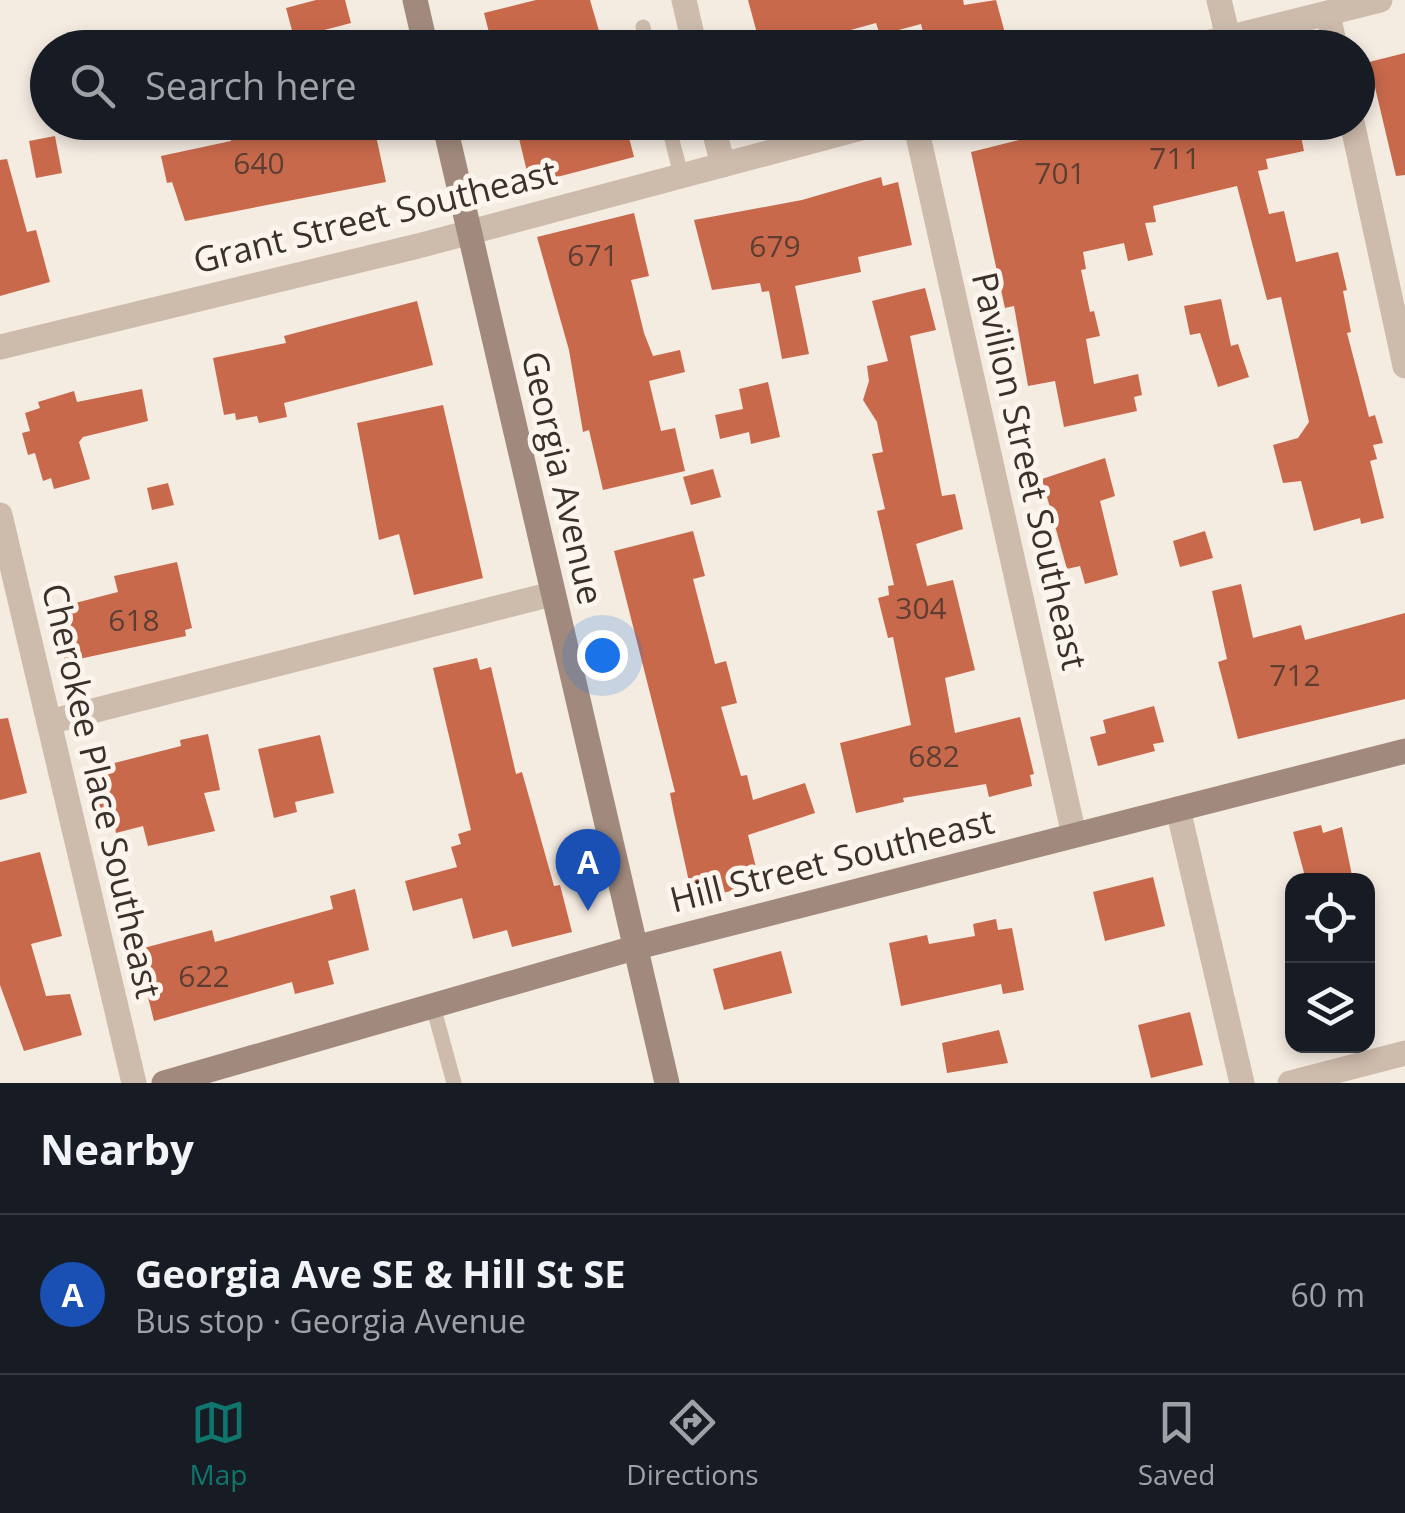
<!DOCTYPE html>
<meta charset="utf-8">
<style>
:root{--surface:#171b24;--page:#20242c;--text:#f1f3f6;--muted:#9ea1a6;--line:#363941;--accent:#0f766e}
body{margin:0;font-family:"Open Sans",sans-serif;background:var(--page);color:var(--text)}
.controls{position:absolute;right:30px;bottom:30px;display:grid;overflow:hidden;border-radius:20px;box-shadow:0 5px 15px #0003}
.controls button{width:90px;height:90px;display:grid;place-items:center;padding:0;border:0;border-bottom:2px solid var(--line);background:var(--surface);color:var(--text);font:50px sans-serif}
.you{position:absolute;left:602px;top:655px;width:35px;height:35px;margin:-25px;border:8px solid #fff;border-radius:50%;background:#1a73e8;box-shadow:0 0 0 15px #1a73e833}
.badge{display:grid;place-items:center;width:65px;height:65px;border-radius:50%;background:var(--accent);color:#fff;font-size:32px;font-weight:700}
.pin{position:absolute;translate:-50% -82px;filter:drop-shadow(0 2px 5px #0008)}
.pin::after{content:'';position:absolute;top:52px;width:35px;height:30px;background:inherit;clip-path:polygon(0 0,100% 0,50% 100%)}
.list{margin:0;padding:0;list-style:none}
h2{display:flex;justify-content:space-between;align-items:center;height:130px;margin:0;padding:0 40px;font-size:42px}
h2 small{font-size:32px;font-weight:400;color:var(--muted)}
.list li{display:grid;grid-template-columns:65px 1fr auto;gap:30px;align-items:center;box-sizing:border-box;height:160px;padding:0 40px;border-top:2px solid var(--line)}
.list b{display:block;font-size:38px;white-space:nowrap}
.list p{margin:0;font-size:32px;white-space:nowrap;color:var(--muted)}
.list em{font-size:32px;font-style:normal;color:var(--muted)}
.icon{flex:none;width:55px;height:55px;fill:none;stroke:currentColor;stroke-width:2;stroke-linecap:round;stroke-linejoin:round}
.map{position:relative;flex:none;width:1405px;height:1083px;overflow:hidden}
.search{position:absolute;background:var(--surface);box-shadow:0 5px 15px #0003;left:30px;right:30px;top:30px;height:110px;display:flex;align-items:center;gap:25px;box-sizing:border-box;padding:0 35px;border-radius:55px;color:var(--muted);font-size:38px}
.sheet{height:290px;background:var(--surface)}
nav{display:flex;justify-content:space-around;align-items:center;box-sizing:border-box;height:140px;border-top:2px solid var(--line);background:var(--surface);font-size:28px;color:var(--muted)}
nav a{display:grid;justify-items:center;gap:5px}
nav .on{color:var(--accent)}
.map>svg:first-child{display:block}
.building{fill:#c8694b}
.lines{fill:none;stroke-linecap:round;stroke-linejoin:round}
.lane{stroke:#cdbbac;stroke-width:15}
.street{stroke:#cdbbac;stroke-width:25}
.secondary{stroke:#a18a7d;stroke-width:25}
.labels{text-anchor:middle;stroke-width:10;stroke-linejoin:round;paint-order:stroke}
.number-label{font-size:30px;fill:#5e3e33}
.street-label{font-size:35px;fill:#3b302b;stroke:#fbf5ee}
</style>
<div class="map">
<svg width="1405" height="1083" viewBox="0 0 1405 1083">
<rect width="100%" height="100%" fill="#f4ebe1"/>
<!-- building -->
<g class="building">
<path d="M316,0H345L351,23L294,38L286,8Z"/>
<path d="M536,0H590L604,48H493L484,13Z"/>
<path d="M748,0H963L964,5L996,0L1009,48H927L921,24L880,35L876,23L807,42L809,48H761Z"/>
<path d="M1405,53V175L1396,176L1369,62Z"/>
<path d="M258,122H373L386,182L185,221L172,182L167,183L161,156L231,141L228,129Z"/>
<path d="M515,122H625L634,157L530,184Z"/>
<path d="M1298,122L1304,151L1266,159L1268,169L1258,171L1269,214L1284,211L1296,262L1338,252L1347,290L1343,291L1351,332L1347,333L1369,417L1375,415L1383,443L1373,445L1377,459L1370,461L1384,518L1361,524L1360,518L1314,531L1301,481L1283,483L1273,445L1298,438L1309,422L1281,297L1267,300L1237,186L1153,206L1156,222L1145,223L1153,255L1128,261L1124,243L1083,252L1086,269L1081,270L1090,312L1094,311L1100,336L1086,339L1094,384L1138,374L1142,395L1134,397L1137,411L1064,427L1055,381L1028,386L1014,306L1005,308L971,152L1088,123Z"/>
<path d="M55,136L62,173L36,178L29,141Z"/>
<path d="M7,159L27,232L36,230L50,282L0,296V160Z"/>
<path d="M881,177L883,186L898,182L912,245L858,257L861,272L795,286L809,354L782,359L769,291L762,292L760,283L712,290L694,220L802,200Z"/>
<path d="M634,213L649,276L631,280L644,333L653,356L680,350L685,372L649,381L661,431L675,428L685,471L603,490L589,430L583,432L569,350L537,237Z"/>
<path d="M925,288L936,330L910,336L942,496L955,494L963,529L916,544L927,586L953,580L975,670L945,678L955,733L1020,717L1034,774L1030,775L1032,786L989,797L986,784L903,798L904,802L856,813L840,743L911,725L893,637L888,638L878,598L889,595L888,586L894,585L877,511L885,509L872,454L883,452L877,422L863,400L869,381L867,366L888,361L872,301Z"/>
<path d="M1221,299L1231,346L1238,344L1249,377L1218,387L1200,333L1190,335L1184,306Z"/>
<path d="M417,301L433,365L284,403L287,417L259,423L257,416L236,420L235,413L224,415L213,358L286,343L284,336Z"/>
<path d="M768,382L780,437L751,444L749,432L720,439L715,415L743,409L739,389Z"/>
<path d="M142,389L148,421L83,437L79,442L90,479L54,489L51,478L43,481L35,453L28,455L22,433L30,431L25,413L40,408L38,402L74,391L77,402Z"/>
<path d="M443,405L483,578L414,595L399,534L379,540L357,423Z"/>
<path d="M1105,458L1115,496L1100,501L1118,575L1085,584L1080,566L1067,569L1042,479Z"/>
<path d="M713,469L721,497L691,505L683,477Z"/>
<path d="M168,483L174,505L152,510L147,488Z"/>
<path d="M693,531L705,576L693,579L715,664L726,661L737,703L721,707L741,776L747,775L753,800L805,783L815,813L748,835L760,884L693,900L673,809L670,793L675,792L614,551Z"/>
<path d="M1205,531L1213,558L1180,567L1173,541Z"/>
<path d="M177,562L192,628L185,630L186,636L65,662L52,609L118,592L114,576Z"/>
<path d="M1241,584L1253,638L1301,625L1305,640L1405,613V699L1238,739L1218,662L1227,659L1212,591Z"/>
<path d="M477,658L480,670L491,667L516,774L522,772L554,886L560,885L572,932L512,947L507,930L473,939L462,898L413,911L405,881L457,867L451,847L461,844L458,834L471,830L433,668Z"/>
<path d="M1154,706L1164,742L1153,744L1155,751L1098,766L1090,737L1106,733L1103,720Z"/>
<path d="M8,718L27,793L0,800V719Z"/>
<path d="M208,734L220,790L204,793L215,831L148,846L143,826L116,833L114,822L100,825L87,770L181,746L180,740Z"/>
<path d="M320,735L334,793L295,802L297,812L274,818L258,749Z"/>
<path d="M1321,825L1323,833L1342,827L1353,880H1306L1293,832Z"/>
<path d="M40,852L62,936L31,944L46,996L70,994L82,1035L24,1051L0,985V862Z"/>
<path d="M1153,877L1165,926L1105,941L1093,892Z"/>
<path d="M355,889L369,950L328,961L334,984L295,994L292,982L154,1021L136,950L212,930L215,942L333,909L330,896Z"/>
<path d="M996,919L998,930L1012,928L1024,990L1003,994L1001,984L901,1006L889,943L927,935L929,944L975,936L973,924Z"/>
<path d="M781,951L792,993L724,1010L713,969Z"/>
<path d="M1190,1012L1203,1065L1151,1078L1138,1025Z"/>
<path d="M999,1030L1008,1063L947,1073L942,1043Z"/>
</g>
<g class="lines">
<!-- lane -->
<g class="lane">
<path d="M643,27L648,48"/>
<path d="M670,132L681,175"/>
<path d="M433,1006L454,1083"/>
</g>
<!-- street -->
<g class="street">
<path d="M684,0L695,48"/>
<path d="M1219,0L1228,37"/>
<path d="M1328,13L1335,48"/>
<path d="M1187,48L1380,0"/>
<path d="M712,122L723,165"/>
<path d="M915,122L1074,835"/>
<path d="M1352,122L1405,366"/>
<path d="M0,347L418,246L884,122"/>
<path d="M0,515L134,1083"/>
<path d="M49,722L552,594"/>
<path d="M1178,809L1242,1083"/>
<path d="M1290,1083L1405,1053"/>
</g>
<!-- secondary -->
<g class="secondary">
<path d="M415,0L426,48"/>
<path d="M444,122L667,1083"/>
<path d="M164,1083L634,948L1405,751"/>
</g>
</g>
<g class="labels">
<!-- number labels -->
<g class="number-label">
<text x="1175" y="169">711</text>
<text x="259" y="174">640</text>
<text x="1060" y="184">701</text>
<text x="775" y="257">679</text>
<text x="593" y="266">671</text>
<text x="921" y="619">304</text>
<text x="134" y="631">618</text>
<text x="1295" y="686">712</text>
<text x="934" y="767">682</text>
<text x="204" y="987">622</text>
</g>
<!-- street labels -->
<g class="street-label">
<text transform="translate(375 217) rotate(-14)" y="12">Grant Street Southeast</text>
<text transform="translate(1029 471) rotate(77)" y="12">Pavilion Street Southeast</text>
<text transform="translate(562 478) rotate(77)" y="12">Georgia Avenue</text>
<text transform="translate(101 791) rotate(77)" y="12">Cherokee Place Southeast</text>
<text transform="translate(832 861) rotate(-14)" y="12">Hill Street Southeast</text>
</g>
</g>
</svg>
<div class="controls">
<button><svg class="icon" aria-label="locate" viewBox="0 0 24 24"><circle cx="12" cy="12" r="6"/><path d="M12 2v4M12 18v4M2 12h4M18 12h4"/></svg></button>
<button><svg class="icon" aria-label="layers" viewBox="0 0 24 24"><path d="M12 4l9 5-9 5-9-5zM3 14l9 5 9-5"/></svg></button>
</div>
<div class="you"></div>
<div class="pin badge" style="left:588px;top:911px;background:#1a4fb4">A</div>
<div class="search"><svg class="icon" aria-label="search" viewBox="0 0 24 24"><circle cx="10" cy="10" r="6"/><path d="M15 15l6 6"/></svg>Search here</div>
</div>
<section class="sheet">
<h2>Nearby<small></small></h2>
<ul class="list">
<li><span class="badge" style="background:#1a4fb4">A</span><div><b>Georgia Ave SE &amp; Hill St SE</b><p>Bus stop · Georgia Avenue</p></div><em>60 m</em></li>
</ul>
</section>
<nav>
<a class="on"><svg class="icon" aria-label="map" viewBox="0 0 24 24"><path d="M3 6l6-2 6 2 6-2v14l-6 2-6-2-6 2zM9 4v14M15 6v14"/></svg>Map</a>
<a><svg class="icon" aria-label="directions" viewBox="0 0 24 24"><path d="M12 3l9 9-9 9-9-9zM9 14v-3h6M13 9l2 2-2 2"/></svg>Directions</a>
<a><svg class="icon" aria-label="saved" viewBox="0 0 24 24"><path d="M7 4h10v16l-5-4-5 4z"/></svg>Saved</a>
</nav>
